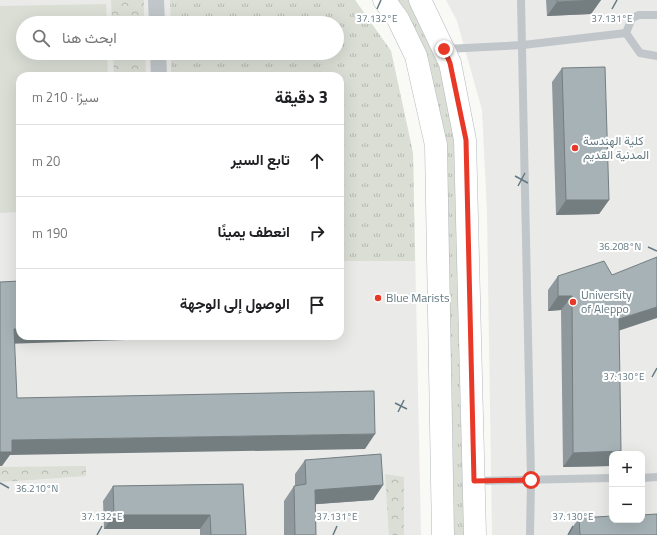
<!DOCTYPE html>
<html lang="ar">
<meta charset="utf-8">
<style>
:root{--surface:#fff;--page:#f2f2f2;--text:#202124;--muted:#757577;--line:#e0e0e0}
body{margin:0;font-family:"Titillium Web",Vazirmatn,sans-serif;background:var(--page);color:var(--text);direction:rtl}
.controls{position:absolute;right:12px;bottom:12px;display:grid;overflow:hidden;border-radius:8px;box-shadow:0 4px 16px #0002}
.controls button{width:36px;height:36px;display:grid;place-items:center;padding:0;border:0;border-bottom:1px solid var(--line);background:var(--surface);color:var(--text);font:20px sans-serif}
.stop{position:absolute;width:12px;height:12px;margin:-9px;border:3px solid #e73828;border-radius:50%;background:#fff}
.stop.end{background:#e73828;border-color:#fff;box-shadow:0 1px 4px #0008}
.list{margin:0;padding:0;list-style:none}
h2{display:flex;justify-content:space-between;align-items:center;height:52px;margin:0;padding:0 16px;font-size:17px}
h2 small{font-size:13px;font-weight:400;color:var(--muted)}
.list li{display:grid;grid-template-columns:26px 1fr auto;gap:12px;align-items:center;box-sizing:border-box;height:72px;padding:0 16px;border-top:1px solid var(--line)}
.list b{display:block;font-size:15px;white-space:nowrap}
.list em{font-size:13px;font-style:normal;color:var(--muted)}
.icon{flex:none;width:22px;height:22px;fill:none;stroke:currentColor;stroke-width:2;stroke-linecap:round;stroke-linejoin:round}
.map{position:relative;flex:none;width:657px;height:535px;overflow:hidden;direction:ltr}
.search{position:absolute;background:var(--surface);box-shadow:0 4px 16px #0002;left:16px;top:16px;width:328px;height:44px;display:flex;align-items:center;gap:10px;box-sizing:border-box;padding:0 14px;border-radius:22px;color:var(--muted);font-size:15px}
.panel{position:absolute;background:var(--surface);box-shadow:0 4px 16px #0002;left:16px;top:72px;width:328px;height:268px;border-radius:12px;direction:rtl}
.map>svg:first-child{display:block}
.built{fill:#eaeae9;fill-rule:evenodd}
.grass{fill:url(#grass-tufts)}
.park{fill:url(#park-crowns)}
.garden{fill:#daded5}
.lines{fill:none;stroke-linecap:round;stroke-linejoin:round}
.secondary-casing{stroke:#b2babe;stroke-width:23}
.service{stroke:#c0c6c9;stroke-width:8}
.minor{stroke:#c0c6c9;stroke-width:16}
.secondary{stroke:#fff;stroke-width:22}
.wall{fill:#8f999d}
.shaded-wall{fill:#747d7f}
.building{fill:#a6b2b6;stroke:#747d7f}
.route{stroke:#e73828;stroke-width:5}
.ticks{fill:none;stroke:#637982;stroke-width:1.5}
.poi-dot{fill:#e73828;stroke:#fff;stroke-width:1.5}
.labels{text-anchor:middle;stroke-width:4;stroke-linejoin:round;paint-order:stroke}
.poi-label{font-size:12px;fill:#637982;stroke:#fff;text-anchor:start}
.ticks-label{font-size:10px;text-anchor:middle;fill:#637982;stroke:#fff;stroke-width:4;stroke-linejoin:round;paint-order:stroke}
</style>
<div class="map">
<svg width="657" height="535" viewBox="0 0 657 535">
<defs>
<pattern id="grass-tufts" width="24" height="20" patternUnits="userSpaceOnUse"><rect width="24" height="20" fill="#daded5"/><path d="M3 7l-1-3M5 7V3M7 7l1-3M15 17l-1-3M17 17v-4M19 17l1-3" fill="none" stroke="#b4b9b2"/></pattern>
<pattern id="park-crowns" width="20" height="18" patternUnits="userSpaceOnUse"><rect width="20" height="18" fill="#daded5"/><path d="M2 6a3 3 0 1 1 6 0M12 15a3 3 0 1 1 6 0" fill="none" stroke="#b4b9b2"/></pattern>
</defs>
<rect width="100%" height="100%" fill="#f9f9f6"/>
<!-- built -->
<g class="built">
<path d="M0,0H355L391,51L413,153L421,535H0ZM23,23H337V53H23ZM20,76H340V336H20Z"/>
<path d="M446,0H657V535H492L487,213L482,110L457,21ZM612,454H642V520H612Z"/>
</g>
<!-- grass -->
<g class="grass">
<path d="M170,0H355L391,51L413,153L415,261H340V76H171V53H337V23H171Z"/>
<path d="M393,0H409L434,49L450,106L456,161L465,535H451L444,174Z"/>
</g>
<!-- park -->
<g class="park">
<path d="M111,0H144V23H112Z"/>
<path d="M113,53H145L146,76H114Z"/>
<path d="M86,466V476L0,482V467Z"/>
<path d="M385,474L404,477V535H389Z"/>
</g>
<!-- garden -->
<path class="garden" d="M106,4L107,23H23V53H107L108,76H20V212L0,213V6Z"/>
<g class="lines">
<defs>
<g id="secondary">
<path d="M384,0L398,19L416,56L436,145L443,535"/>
<path d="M420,0L450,63L465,140L475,535"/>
</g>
</defs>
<!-- secondary casing -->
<use href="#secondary" class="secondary-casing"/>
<!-- service -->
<g class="service">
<path d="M521,0L531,480L530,535"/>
<path d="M626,33L632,18L639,15H657"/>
<path d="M626,33L640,53L657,56"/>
<path d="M446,49L523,45L626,33"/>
<path d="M642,478L657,477"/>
<path d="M475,481L612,478"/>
</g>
<!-- minor -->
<g class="minor">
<path d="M156,0L157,23"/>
<path d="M158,53L159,76"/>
</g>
<!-- secondary -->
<use href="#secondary" class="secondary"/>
</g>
<!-- wall -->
<g class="wall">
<path d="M546,0H601L591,14L547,16Z"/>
<path d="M562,68L609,200L599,214L556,215L552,82Z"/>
<path d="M558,276L619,331L612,454V464L611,466L563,467L561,310L548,311V290Z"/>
<path d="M305,460L383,485L373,500L316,504V535H284V501L294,486H295V474Z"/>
<path d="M243,484L246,535H200V529H104L103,501L113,486Z"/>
<path d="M579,518L657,535H569V532Z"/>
</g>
<!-- shaded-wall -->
<g class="shaded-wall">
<path d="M601,0L591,14L547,16L557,2Z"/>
<path d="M566,200H609L599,214L556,215Z"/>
<path d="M558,296H572L561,310L548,311Z"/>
<path d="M657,307V318L609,334L619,319Z"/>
<path d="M14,329H20V336H159L156,339L4,344Z"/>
<path d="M375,434L365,449L10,455L2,466H0V452L12,440Z"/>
<path d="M621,451L619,454H612V464L611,466L563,467L573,453Z"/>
<path d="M383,485L373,500L305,505L315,490Z"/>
<path d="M114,515H210L200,529H104Z"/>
</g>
<!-- building -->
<g class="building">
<path d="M557,0H598L557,2Z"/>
<path d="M605,67L609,200H566L562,68Z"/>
<path d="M657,257V307L619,319L621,451L573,453L572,296H558V276L604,261L612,275Z"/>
<path d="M20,281V329H14L17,398L374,391L375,434L12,440V452H0V282Z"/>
<path d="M381,454L383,485L315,490L316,535H295L294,486L306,484L305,460Z"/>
<path d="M243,484L246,535H211L210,515H114L113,486Z"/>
<path d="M657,514V535H580L579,518L612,516V520H642V515Z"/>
</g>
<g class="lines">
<!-- route -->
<path class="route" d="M444,49L450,63L466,140L474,481L531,480"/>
</g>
<!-- ticks -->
<path class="ticks" d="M377,9L381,0M612,9L617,0M515,176L528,183M518,186L525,173M648,247L657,251M652,377L657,368M395,403L407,409M398,412L404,400M0,483L9,488M97,535L102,526M333,535L337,526M568,535L573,526"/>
<!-- markers -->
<g class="poi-dot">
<circle cx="575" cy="148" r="4"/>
<circle cx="378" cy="298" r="4"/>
<circle cx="573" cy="302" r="4"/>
</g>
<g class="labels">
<!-- poi labels -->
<g class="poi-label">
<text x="583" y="145">كلية الهندسة<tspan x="583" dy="14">المدنية القديم</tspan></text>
<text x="581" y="299">University<tspan x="581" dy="14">of Aleppo</tspan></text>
<text x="386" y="302">Blue Marists</text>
</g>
</g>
<g class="ticks-label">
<text x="377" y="22">37.132°E</text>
<text x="612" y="22">37.131°E</text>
<text x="620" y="250">36.208°N</text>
<text x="624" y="380">37.130°E</text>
<text x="37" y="492">36.210°N</text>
<text x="102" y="520">37.132°E</text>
<text x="337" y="520">37.131°E</text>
<text x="573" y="520">37.130°E</text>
</g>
</svg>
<div class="controls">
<button>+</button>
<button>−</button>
</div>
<div class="stop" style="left:531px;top:480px"></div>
<div class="stop end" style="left:444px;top:49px"></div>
<div class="search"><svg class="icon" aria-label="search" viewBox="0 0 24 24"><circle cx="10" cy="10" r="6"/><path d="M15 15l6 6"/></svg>ابحث هنا</div>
<section class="panel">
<h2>3 دقيقة<small>سيرًا · 210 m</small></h2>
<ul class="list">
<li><svg class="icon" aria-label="ahead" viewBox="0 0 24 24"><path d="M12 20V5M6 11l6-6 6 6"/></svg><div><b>تابع السير</b></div><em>20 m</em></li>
<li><svg class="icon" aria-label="right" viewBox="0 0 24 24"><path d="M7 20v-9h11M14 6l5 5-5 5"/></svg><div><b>انعطف يمينًا</b></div><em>190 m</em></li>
<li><svg class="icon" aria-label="arrive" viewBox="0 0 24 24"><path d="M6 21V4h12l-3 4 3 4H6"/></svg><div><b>الوصول إلى الوجهة</b></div></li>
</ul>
</section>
</div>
